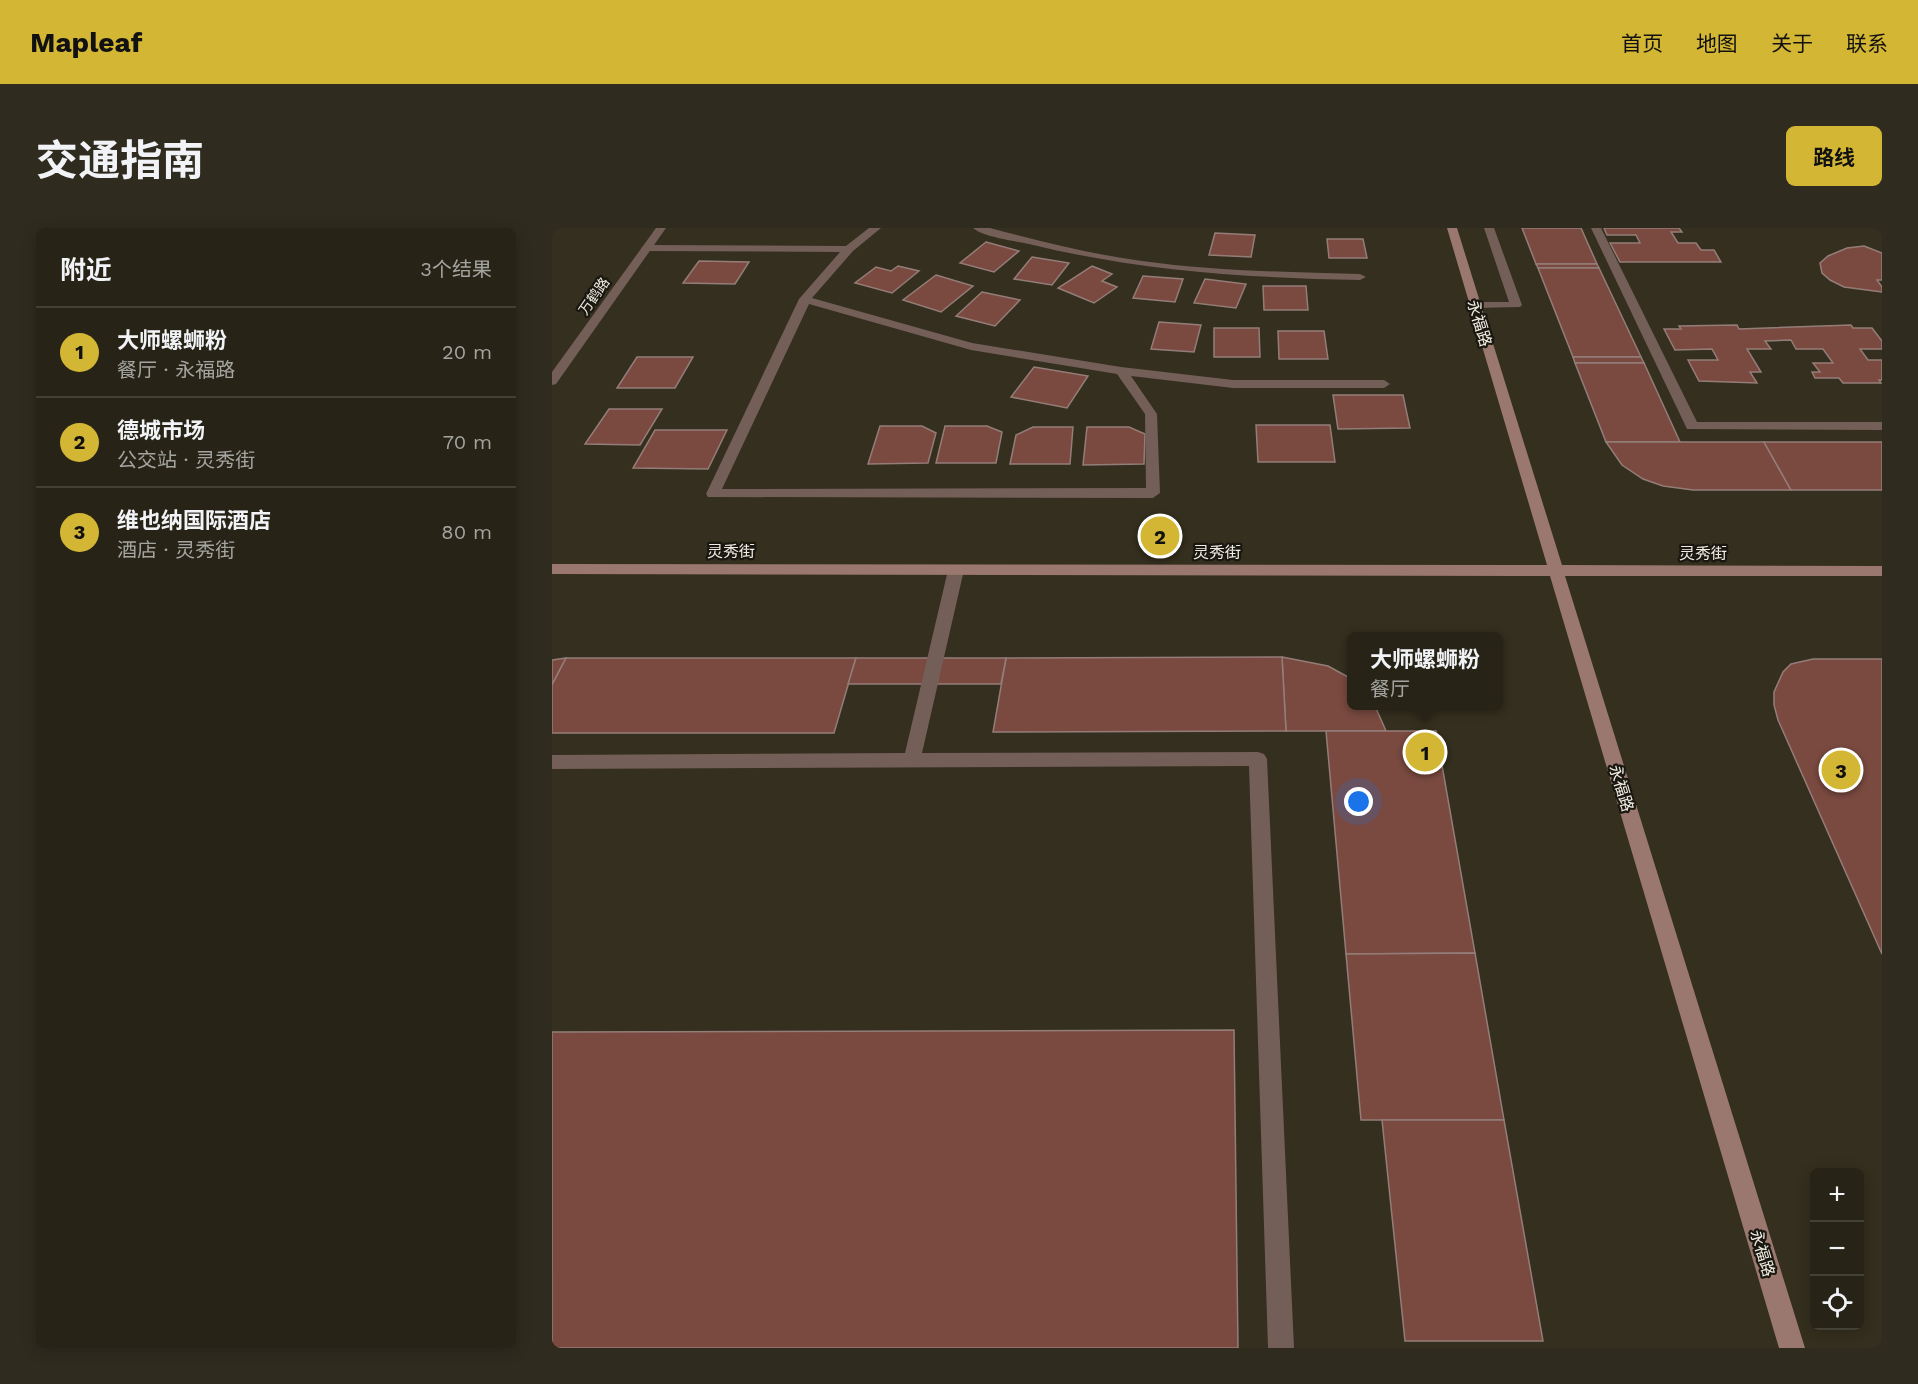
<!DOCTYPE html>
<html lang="zh">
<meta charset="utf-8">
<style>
:root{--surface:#272316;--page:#2f2b1f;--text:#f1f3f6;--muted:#a4a4a1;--line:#434035;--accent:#d4b635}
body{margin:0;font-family:"Work Sans","Noto Sans SC",sans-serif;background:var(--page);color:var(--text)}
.controls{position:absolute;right:18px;bottom:18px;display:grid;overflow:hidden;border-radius:9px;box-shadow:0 3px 15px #0003}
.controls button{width:54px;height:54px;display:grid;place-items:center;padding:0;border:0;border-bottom:2px solid var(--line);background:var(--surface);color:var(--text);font:30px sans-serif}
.you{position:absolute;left:807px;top:574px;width:21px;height:21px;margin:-15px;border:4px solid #fff;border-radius:50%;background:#1a73e8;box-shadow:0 0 0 9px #1a73e833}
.badge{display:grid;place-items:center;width:39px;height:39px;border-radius:50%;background:var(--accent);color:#111;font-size:20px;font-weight:700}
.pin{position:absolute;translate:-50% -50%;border:3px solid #fff;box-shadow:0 2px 6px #0006}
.popup{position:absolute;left:795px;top:404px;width:156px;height:78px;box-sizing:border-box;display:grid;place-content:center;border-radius:9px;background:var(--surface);filter:drop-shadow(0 2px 4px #0005);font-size:20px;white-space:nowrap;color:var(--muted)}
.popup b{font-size:22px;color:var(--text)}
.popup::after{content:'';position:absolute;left:50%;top:100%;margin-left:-12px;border:12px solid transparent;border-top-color:var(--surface)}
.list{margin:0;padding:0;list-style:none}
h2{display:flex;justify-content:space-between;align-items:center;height:78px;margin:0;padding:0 24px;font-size:26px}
h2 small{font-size:20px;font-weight:400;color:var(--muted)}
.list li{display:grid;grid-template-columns:39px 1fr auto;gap:18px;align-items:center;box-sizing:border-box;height:90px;padding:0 24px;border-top:2px solid var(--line)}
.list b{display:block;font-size:22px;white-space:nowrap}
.list p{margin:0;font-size:20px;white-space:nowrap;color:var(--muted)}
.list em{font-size:20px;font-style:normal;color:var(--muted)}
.icon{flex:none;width:33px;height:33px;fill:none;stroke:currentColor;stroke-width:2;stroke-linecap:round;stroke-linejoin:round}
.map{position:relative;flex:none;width:1330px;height:1120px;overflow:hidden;border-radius:9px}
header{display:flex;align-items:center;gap:36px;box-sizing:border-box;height:84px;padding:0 30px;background:var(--accent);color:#111}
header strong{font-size:28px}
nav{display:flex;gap:33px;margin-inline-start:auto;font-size:21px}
.intro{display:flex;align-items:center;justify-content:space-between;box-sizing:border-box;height:144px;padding:0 36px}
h1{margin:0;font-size:42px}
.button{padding:15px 27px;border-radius:9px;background:var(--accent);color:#111;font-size:21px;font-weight:700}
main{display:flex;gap:36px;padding:0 36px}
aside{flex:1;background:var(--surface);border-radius:9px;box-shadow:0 3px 15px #0003}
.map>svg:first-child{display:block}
.building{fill:#7a4a40;stroke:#947d78;stroke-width:1.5}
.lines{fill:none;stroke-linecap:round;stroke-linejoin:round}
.lane{fill:#745e58;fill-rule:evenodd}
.street{fill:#745e58;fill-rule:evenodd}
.secondary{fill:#9b786f;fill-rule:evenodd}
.labels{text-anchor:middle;stroke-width:4.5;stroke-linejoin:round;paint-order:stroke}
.far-street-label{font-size:14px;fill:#f1ede3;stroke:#191710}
.street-label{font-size:16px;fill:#f1ede3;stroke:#191710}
</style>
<header>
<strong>Mapleaf</strong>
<nav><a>首页</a><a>地图</a><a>关于</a><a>联系</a></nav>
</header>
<div class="intro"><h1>交通指南</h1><a class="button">路线</a></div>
<main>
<aside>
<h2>附近<small>3个结果</small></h2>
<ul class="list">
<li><span class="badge">1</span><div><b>大师螺蛳粉</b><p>餐厅 · 永福路</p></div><em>20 m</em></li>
<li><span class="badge">2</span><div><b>德城市场</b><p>公交站 · 灵秀街</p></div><em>70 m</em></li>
<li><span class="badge">3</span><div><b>维也纳国际酒店</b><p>酒店 · 灵秀街</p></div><em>80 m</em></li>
</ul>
</aside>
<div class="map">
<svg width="1330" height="1120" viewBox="0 0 1330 1120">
<rect width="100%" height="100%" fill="#342f1e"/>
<!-- building -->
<g class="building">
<path d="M970,0H1029L1045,36H984Z"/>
<path d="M1052,0H1127L1130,4H1119L1126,15H1144L1149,22H1162L1169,34H1068L1058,15H1088L1084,7H1055Z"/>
<path d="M663,5L703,7L699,29L657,27Z"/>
<path d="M775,11H811L815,30H777Z"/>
<path d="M434,14L467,23L442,44L408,35Z"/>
<path d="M1312,18L1330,25V52H1325L1330,59V64L1292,59L1278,52L1270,45L1268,35L1276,28L1295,20Z"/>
<path d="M480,29L517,35L500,57L462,51Z"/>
<path d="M147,33L197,34L183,56L131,55Z"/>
<path d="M984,36H1045L1047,40H986Z"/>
<path d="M346,38L367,43L340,65L303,55L324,39L339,43Z"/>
<path d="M540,38L560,46L550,53L565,59L542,75L506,60Z"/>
<path d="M986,40H1047L1089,129H1021Z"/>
<path d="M384,47L421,58L389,84L351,72Z"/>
<path d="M591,48L631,51L623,74L581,70Z"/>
<path d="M653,51L694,56L684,80L642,75Z"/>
<path d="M711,58H754L756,82H712Z"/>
<path d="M430,64L468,72L443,98L404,88Z"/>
<path d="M607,94L649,97L642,124L599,121Z"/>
<path d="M1185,97L1187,101L1299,97L1301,100H1320L1330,113V121H1308L1316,132H1330V152H1327L1329,155H1291L1287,150H1263L1260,144H1268L1261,135H1281L1271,121H1244L1239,112L1213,113L1219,121H1195L1209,144H1198L1205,155L1147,153L1136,132H1166L1160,121L1123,122L1112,101H1129L1127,98Z"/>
<path d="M662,100H707L708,129H662Z"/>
<path d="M726,103H772L776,131H727Z"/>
<path d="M85,129H141L123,160H65Z"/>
<path d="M1021,129H1089L1092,135H1023Z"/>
<path d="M1023,135H1092L1128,214H1054Z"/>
<path d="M482,139L536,148L515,180L459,169Z"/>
<path d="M781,167H851L858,200L786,201Z"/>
<path d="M57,181H110L88,217L33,216Z"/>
<path d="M704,197H778L783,234H706Z"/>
<path d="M328,198H370L384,205L376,235L316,236Z"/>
<path d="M393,198H435L450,204L444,235H384Z"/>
<path d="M481,199H521L518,236H458L464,207Z"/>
<path d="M535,199H577L593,206L592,236L531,237Z"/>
<path d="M103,202H175L156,241L81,240Z"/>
<path d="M1054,214H1212L1239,262H1141L1111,258L1091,251L1070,237Z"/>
<path d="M1212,214H1330V262H1239Z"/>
<path d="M730,429L776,438L796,449L800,452V478H823L834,503H734Z"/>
<path d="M730,429L734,503L441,504L454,430Z"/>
<path d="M14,430L0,457V432Z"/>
<path d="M14,430H304L282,505H0V457Z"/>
<path d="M304,430H454L449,456H296Z"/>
<path d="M1261,431H1330V726L1226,492L1222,477V464L1231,444L1239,436Z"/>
<path d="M774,503H884L923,725L794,726Z"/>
<path d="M923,725L952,892H809L794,726Z"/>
<path d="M682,802L686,1120H0V804Z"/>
<path d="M830,892H952L991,1113H853Z"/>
</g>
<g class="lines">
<!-- lane -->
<g class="lane">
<path d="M317,0H329L301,23L260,70L420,115L569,139L681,152H832L838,156L832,160H681L579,148L605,186L608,265L601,270L156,269L154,266L247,71L288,24L94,23L89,20L94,17L294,18ZM257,76L419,122L565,146L593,186L594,260L170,261Z"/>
<path d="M421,0H438C488,13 538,26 590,33C662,43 735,44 808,46L814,49L808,52C696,50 587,43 477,16C463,13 431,9 421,0Z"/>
<path d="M1039,0H1049L1145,194H1330V202L1135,201Z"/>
<path d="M404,337L409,338L412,342L370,525L706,524L712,526L715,531L742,1120H716L697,538L0,541V527L353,525L396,342L399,338Z"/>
</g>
<!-- street -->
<g class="street">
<path d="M104,0H114L4,156L0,157V144Z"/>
<path d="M932,0H942L970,77L968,79L923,80L917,77L923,74H957Z"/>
</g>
<!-- secondary -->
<path class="secondary" d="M895,0H905L1010,337L1330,338V348H1013L1253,1120H1227L998,348L0,346V336L995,337Z"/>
</g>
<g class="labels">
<!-- far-street labels -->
<g class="far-street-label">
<text transform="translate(42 68) rotate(-55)" y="5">万鹤路</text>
</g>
<!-- street labels -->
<g class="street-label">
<text transform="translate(928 95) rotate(73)" y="6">永福路</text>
<text x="179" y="329">灵秀街</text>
<text x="665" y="330">灵秀街</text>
<text x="1151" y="331">灵秀街</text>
<text transform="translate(1070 560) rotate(73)" y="6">永福路</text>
<text transform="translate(1211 1025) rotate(73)" y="6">永福路</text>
</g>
</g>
</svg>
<div class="controls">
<button>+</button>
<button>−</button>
<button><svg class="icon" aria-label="locate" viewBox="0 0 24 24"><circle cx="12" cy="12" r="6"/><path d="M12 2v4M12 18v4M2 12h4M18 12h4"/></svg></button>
</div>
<div class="you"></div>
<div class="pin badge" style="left:873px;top:524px">1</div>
<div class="popup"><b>大师螺蛳粉</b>餐厅</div>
<div class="pin badge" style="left:608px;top:308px">2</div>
<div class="pin badge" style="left:1289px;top:542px">3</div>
</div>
</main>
